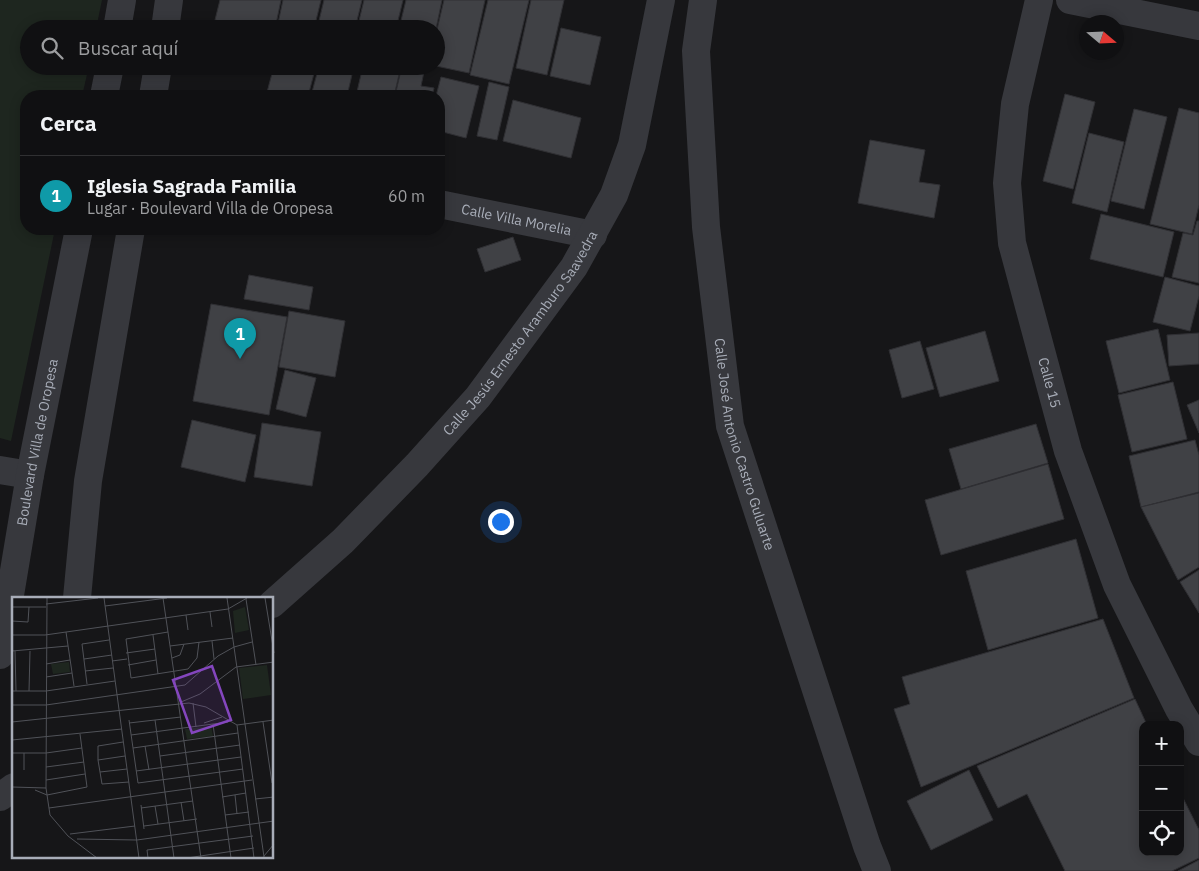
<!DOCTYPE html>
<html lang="es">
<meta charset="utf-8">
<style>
:root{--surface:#101012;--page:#1e1e20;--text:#f1f3f6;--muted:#9c9d9f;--line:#303032;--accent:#f2b134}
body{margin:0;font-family:"IBM Plex Sans",sans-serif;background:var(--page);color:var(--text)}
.controls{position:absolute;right:15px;bottom:15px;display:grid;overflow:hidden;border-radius:10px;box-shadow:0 2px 12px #0003}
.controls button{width:45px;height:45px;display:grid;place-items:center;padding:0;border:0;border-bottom:1px solid var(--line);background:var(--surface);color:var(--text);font:25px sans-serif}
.compass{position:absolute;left:1079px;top:15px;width:45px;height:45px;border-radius:50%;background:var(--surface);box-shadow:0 2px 12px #0003;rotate:109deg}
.you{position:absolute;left:500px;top:521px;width:18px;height:18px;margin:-12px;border:4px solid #fff;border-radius:50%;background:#1a73e8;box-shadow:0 0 0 8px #1a73e833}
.badge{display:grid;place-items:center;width:32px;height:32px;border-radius:50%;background:var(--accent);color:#fff;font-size:16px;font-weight:700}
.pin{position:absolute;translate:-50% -41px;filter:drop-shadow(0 1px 2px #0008)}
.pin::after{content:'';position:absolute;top:26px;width:18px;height:15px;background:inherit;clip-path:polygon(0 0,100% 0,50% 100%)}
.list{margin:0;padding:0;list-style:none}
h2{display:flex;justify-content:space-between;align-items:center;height:65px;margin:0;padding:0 20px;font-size:21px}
h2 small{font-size:16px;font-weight:400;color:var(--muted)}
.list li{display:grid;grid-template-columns:32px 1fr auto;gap:15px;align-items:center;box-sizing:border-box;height:80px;padding:0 20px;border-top:1px solid var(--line)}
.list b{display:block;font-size:19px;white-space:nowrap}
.list p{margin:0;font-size:16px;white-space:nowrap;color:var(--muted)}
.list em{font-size:16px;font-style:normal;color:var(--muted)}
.icon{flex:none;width:28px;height:28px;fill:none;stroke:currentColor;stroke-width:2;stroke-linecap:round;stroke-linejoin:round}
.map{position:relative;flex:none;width:1199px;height:871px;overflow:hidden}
.search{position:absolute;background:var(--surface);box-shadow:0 2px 12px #0003;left:20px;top:20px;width:425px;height:55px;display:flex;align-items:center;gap:12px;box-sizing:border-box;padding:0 18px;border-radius:28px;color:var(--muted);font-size:19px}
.panel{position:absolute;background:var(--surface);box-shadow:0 2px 12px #0003;left:20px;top:90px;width:425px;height:145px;border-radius:20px}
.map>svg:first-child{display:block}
.green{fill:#1e261f}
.building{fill:#404145;stroke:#303034}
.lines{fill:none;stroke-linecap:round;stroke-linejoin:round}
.minor{stroke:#37383d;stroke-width:28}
.labels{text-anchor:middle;stroke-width:4;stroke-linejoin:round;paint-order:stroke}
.street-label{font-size:14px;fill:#a8adb8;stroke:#111113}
.inset-road{fill:none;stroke:#505258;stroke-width:1}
.view{fill:#8446be;fill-opacity:0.15;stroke:#8446be;stroke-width:2.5}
.inset-edge{fill:none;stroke:#a8adb8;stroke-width:2.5}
</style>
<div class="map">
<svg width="1199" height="871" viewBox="0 0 1199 871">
<rect width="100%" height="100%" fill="#161618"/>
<!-- green -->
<path class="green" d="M0,0H102L96,29H29V66H89L82,96H26V229H55L11,441L0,438Z"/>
<!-- building -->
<g class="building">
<path d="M220,0H281L275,29H253L215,20Z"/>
<path d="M283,0H321L314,29L277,28Z"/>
<path d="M324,0H362L355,29H317Z"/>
<path d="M364,0H403L396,29H357Z"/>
<path d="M406,0H442L436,29H399Z"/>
<path d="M444,0H485L469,73L436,66V34Z"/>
<path d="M488,0H529L509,84L470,75Z"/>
<path d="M531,0H564L547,75L516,68Z"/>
<path d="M561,28L601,37L590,85L550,76Z"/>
<path d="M274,66H316L308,96H266Z"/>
<path d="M319,66H354L347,96H311Z"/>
<path d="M363,66H401L394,96H356Z"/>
<path d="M402,66L425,67L421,86L434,88L432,96H395Z"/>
<path d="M441,77L479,86L466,138L439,131V96H436Z"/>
<path d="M489,82L509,87L497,140L477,136Z"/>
<path d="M1065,94L1095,102L1073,189L1043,181Z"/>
<path d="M513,100L581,118L571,158L503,141Z"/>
<path d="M1179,108L1199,113V205L1192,234L1150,224Z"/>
<path d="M1134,109L1167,117L1144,209L1111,201Z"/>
<path d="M1089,133L1124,142L1107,212L1072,203Z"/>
<path d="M870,140L925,150L919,182L940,185L934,218L858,203Z"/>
<path d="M1101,214L1174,232L1163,277L1090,259Z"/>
<path d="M1197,221H1199V283L1172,277L1183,233L1193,235Z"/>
<path d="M513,237L521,260L485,272L477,249Z"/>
<path d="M249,275L313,287L309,310L244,299Z"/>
<path d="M1165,277L1199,286V296L1190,331L1153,322Z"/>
<path d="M211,304L287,317L269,415L193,401Z"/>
<path d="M289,311L345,321L335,377L279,367Z"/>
<path d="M1158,329L1170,380L1119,393L1106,341Z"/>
<path d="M985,331L999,381L940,397L926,348Z"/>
<path d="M1199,333V364L1169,366L1167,335Z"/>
<path d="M920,341L934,389L902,398L889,350Z"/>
<path d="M285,370L316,378L306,417L276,409Z"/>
<path d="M1173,382L1187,439L1132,452L1118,395Z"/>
<path d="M1199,400V433L1187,405Z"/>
<path d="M192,420L256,435L245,482L181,467Z"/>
<path d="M262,423L321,432L312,486L254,477Z"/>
<path d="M1036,424L1048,463L961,489L949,449Z"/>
<path d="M1195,440L1199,455V492L1141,507L1129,456Z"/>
<path d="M1048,464L1064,519L941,555L925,500Z"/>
<path d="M1199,493V567L1178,580L1141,507Z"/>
<path d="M1076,539L1098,618L988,650L966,571Z"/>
<path d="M1199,570V613L1180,582Z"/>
<path d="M1103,619L1134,698L921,787L894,709L910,704L902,677Z"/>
<path d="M1135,699L1147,725H1143V852H1180V792L1199,830V858L1172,871H1065L1027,794L998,808L977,766Z"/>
<path d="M969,770L993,820L931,850L907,801Z"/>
<path d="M1199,860V871H1178Z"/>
</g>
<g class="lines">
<!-- minor -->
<g class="minor">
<path id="s1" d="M703,0L696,51L706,227L730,426L867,846L877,871"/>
<path id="s2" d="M1039,0L1015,104L1007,183L1012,243L1068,451L1117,585L1179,709L1199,742"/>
<path d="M1070,0L1199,26"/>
<path d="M117,29L122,0"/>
<path d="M165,29L169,0"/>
<path d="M104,96L110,66"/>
<path d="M153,96L158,66"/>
<path id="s3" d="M439,204L593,235"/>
<path d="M0,470L30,475"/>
<path d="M77,598L88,481L131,229"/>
<path id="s4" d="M272,604L343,541L417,465L478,397L574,267L614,195L632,145L661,0"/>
<path id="s5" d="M0,655L30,475L79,229"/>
<path d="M0,797L14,787"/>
</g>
</g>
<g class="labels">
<!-- street labels -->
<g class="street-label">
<text dy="5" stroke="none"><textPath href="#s3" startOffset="79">Calle Villa Morelia</textPath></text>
<text dy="5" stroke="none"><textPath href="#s4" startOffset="369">Calle Jesús Ernesto Aramburo Saavedra</textPath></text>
<text dy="5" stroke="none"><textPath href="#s2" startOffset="391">Calle 15</textPath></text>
<text dy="5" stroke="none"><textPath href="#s5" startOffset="216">Boulevard Villa de Oropesa</textPath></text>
<text dy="5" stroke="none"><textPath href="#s1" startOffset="449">Calle José Antonio Castro Guluarte</textPath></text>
</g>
</g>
<!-- overview -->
<g transform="translate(12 597)">
<rect width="261" height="261" fill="#161618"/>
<path d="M233,10L237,33L223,36L221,14ZM57,65L58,75L41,77L39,67ZM255,68L259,98L231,102L227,71ZM199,129L201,139L175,142L173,132Z" fill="#1e261f"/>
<path class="inset-road" d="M35,1L34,191L38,218L56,239L85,261M92,1L127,261M151,1L189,261M215,1L252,260M253,1L262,56M234,2L244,68M34,7L86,1M93,9L155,1M0,10H34M198,15L200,30M174,18L176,33M0,24L16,25L17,10M54,35L62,89M156,35L114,42L119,81L176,72L185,61L187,45M0,38H33L216,12L235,1M141,38L146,77M200,44L202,62M158,49L221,41M0,54L56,49M3,54L4,94M114,56L143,52M160,61L168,58L172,47M72,62L100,58M100,64L115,62M34,67L58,63M116,68L144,63M73,74L101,71M34,80L60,76M75,87L70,47L97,43M0,94H34L103,84M17,94L18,54M169,105L188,97L224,70L262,65M181,106L184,130M0,108H34L173,88L206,59L222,50L240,45M117,123L126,186L231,172M143,123L162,261M0,125L177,106L194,110L225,128L262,123M251,125L260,186M117,126L169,120M192,126L210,120M201,127L219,261M225,128L242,261M119,138L216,125M0,143L110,132M111,145L86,149V163L90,187L117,185M133,149L137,173M121,151L226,136M0,156H34L70,151M12,156V173M148,159L228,148M86,163L113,159M34,170L72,165M124,174L229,160M88,175L115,172M34,183L73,177M0,190L34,191M23,193L35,198L75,190L68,137M223,198L225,217M210,200L234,196M243,202L262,200M169,205L172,224M129,208L132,232M143,209L146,227M37,211L240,183M129,211L181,204M213,218L237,215M132,229L185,222M58,237L123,229M65,242L125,243L262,224M252,259L262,247M136,261L135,253L241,239M175,261L242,251"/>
<path class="view" d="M200,69L219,123L180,136L161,83Z"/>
<rect width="261" height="261" class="inset-edge"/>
</g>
</svg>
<div class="controls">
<button>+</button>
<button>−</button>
<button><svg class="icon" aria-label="locate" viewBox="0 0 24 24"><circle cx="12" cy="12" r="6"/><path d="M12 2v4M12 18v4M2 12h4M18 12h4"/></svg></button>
</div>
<svg class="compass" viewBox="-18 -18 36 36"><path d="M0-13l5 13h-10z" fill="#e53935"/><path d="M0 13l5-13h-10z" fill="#9c9d9f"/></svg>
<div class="you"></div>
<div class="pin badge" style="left:240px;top:359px;background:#0f9aa8">1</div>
<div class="search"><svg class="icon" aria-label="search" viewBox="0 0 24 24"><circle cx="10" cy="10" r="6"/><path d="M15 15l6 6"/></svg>Buscar aquí</div>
<section class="panel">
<h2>Cerca<small></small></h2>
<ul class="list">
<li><span class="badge" style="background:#0f9aa8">1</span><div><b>Iglesia Sagrada Familia</b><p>Lugar · Boulevard Villa de Oropesa</p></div><em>60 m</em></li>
</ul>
</section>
</div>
